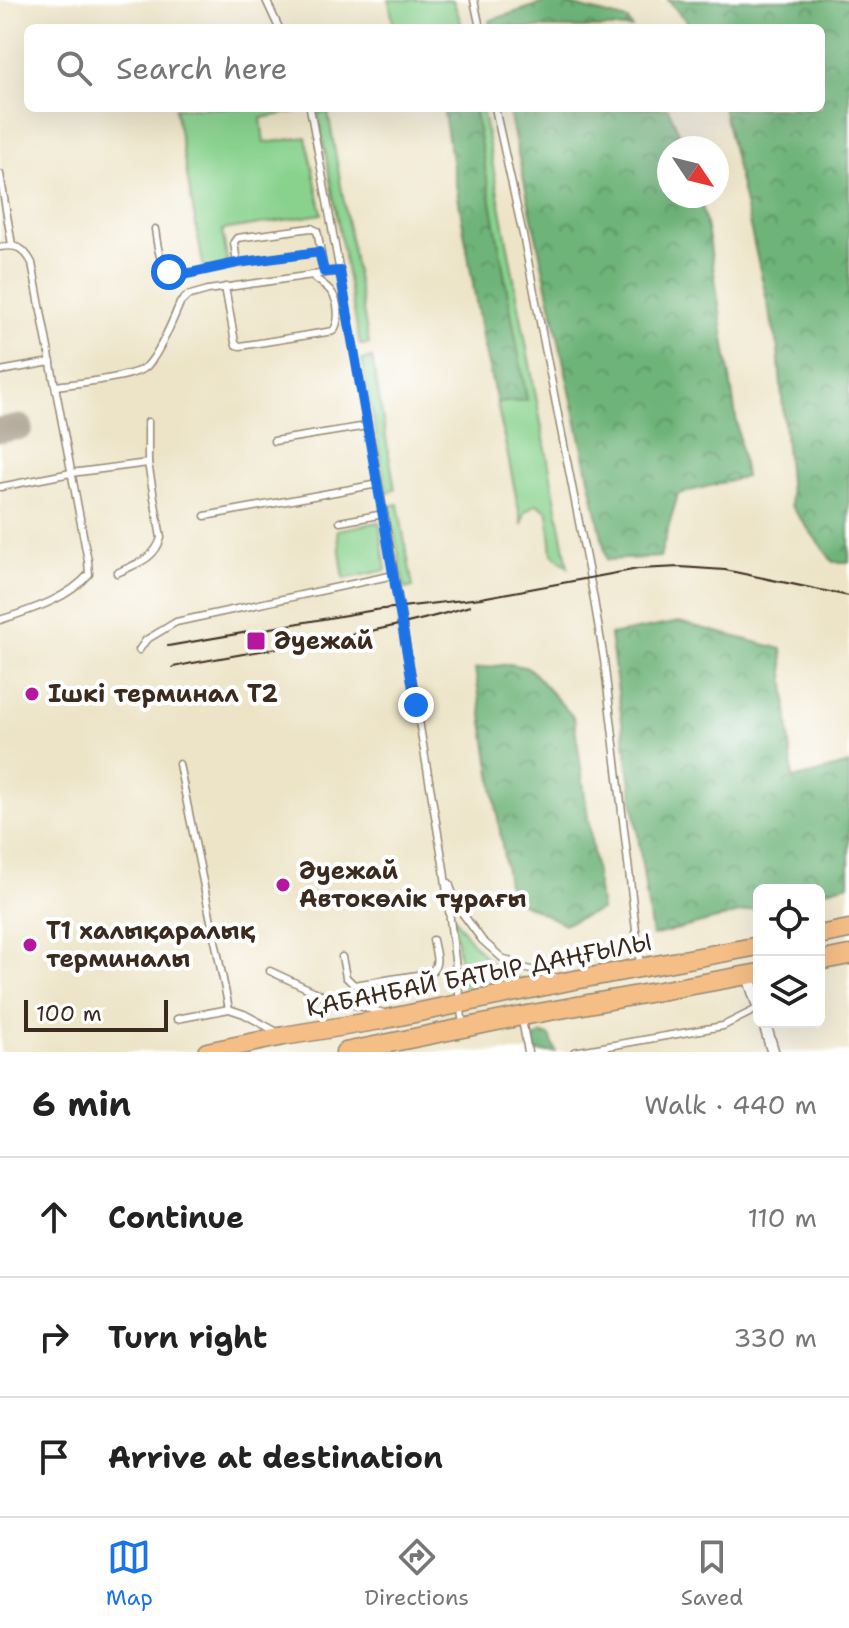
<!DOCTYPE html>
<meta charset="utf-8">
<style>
:root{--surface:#fff;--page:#f2f2f2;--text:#222;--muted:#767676;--line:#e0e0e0;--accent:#1a73e8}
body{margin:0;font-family:"Shantell Sans",sans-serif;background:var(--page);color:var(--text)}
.controls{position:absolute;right:24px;bottom:24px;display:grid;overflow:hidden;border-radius:12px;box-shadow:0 8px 32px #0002}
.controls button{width:72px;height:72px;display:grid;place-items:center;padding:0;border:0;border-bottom:2px solid var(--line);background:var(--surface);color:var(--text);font:40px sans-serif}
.compass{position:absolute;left:657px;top:136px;width:72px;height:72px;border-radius:50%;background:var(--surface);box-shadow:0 8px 32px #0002;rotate:125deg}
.scale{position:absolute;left:24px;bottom:20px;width:144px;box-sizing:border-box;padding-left:8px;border:4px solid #3b2a1e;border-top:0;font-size:22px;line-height:28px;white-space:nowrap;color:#3b2a1e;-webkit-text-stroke:6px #fff;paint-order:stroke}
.stop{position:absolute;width:24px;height:24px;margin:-18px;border:6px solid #1a73e8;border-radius:50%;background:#fff}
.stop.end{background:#1a73e8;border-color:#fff;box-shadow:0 2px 8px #0008}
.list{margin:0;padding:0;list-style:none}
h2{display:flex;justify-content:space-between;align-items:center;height:104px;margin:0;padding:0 32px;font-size:34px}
h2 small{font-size:26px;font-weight:400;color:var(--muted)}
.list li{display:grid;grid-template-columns:52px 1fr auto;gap:24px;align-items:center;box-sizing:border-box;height:120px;padding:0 32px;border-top:2px solid var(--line)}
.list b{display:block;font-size:30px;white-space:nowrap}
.list em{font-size:26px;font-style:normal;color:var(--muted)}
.icon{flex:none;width:44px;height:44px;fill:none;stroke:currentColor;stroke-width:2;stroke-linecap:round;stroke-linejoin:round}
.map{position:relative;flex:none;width:849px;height:1052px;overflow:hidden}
.search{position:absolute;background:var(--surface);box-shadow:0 8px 32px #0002;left:24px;right:24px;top:24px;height:88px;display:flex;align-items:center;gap:20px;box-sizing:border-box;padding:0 28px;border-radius:12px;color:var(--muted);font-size:30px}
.sheet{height:464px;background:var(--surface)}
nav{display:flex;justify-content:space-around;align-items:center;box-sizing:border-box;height:112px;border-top:2px solid var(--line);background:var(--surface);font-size:22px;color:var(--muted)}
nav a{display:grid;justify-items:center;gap:4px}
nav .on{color:var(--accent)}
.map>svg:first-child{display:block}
.grass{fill:#89d28e;stroke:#627e56;stroke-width:2}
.forest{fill:url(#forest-crowns);stroke:#546f4c;stroke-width:2}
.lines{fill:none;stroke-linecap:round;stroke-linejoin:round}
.taxiway{stroke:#948772;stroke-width:26}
.lane-casing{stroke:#948772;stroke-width:9}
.street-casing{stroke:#948772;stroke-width:14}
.primary-casing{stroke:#948772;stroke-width:21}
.lane{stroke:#fff;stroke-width:6}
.street{stroke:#fff;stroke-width:11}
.primary{stroke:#f5be86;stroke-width:18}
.tram{stroke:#3b2a1e;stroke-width:2}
.route{stroke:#1a73e8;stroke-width:10}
.poi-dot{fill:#b5179e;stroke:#fff;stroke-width:3}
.labels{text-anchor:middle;stroke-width:8;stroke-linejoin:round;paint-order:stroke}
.poi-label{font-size:24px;font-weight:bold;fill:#3b2a1e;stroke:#fff;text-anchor:start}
.street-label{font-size:24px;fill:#3b2a1e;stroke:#fff}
</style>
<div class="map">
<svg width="849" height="1052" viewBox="0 0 849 1052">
<defs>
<pattern id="forest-crowns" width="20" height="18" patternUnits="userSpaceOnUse" patternTransform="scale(2)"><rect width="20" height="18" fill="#6eb479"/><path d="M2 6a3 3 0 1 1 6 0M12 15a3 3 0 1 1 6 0" fill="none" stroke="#5c9363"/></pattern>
</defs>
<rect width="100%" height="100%" fill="#fff"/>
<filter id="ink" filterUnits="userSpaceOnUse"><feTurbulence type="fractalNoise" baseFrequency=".0125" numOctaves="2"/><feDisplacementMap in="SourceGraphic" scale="16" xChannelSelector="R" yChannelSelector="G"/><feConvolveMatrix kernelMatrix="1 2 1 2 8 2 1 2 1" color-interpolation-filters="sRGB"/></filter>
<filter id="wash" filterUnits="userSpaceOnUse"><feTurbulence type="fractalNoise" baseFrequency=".006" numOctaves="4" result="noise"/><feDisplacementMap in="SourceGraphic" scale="32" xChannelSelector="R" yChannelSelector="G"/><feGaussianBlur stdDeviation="1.8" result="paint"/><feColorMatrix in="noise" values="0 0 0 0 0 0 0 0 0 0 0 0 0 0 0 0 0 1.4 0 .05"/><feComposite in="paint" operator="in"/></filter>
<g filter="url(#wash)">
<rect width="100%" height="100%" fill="#ede4c7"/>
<!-- grass -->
<g class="grass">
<path d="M389,0H453L463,28H394Z"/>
<path d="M175,108H300V111L261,118L264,143L306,137L322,214L222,230L228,265L204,270Z"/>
<path d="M474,108H482L568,567L552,554L548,512L537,504L525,512L522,525L497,403L526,399Z"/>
<path d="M328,112L369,344L360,345L318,113Z"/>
<path d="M372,358L395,489L387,493L362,360Z"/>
<path d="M398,504L413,587L405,589L389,506Z"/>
<path d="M379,522L386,570L344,579L337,530Z"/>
<path d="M452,913C466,938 495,975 525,979L527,983L465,995Z"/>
</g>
<!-- forest -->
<g class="forest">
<path d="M552,0L628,20L632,28H490L489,21Z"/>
<path d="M668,0H849V562H833L791,506L778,349L723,108H821V28H692Z"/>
<path d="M443,108H474L527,400L497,403L483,343Z"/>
<path d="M508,108H668L686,148H669V196H700L709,239L745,477L678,494L660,557L607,560Z"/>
<path d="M679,622L782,649L793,779L849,764V884L819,892V890H759V908L652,936L610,635Z"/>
<path d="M509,664L529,668L574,718L601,910L564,924L510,897L475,669Z"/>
<path d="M542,1034L550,1036L556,1052H536L532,1047L533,1039Z"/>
</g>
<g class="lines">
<!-- taxiway -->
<path class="taxiway" d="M0,430L20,427"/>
</g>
</g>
<g filter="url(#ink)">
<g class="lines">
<defs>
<g id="lane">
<path d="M266,0L279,28"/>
<path d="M474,0L480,28"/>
<path d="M310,108L384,514L444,869L463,1026"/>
<path d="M495,108L523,235L593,594L604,660L640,964"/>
<path d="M0,174L12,245"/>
<path d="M155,229C158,248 158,267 177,276L237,263L319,252"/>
<path d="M0,247C17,244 24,248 32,263L88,561L89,574C68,599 30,610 0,620"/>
<path d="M237,263L234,242L237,238L311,228L317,231L318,235L324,272"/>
<path d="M225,287L235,342L236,345L240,346L333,331C340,322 339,303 332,293C327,285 318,282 312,275"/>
<path d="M0,371L51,362"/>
<path d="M56,386C76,383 137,378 148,365C160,352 173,320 180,303L187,296L208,290L340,271"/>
<path d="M274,441L367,426"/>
<path d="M0,487L71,473L148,463V422"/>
<path d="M205,516L378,484"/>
<path d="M340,522L384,514"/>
<path d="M117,573C137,563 154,560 161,538L148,463"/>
<path d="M139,650L146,640L176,622L394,575"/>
<path d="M179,764L229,1009"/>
<path d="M449,883L457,906L482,940L502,958L524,968L558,978"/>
<path d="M342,957L346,977L354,985L430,973C441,965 435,952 433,940"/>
<path d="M270,971L326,997L384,1013"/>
<path d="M177,1019L229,1009L244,1014L277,1032"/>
<path d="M522,1020L528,1052"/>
<path d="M574,1052L723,1026L759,1008"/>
</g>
<g id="street">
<path d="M748,975L759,1008"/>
<path d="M764,1022L773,1052"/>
</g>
<g id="primary">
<path d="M819,935L849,929"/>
<path d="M819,961L849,955"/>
<path d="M207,1052L284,1036L381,1020L569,981L759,946"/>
<path d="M345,1052L522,1016L759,973"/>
</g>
</defs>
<!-- lane casing -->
<use href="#lane" class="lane-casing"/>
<!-- street casing -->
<use href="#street" class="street-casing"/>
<!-- primary casing -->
<use href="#primary" class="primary-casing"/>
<!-- lane -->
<use href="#lane" class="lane"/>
<!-- street -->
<use href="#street" class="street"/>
<!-- primary -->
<use href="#primary" class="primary"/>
<!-- tram -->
<g class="tram">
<path d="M168,646L375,610L481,598L638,569L680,567L725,570L849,596"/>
<path d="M173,667C272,647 374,636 470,606"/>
</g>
</g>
</g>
<g class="lines" filter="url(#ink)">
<!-- route -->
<path class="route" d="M169,272L177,276L237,263L319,252L324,272L340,271L416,705"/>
</g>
<!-- markers -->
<g class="poi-dot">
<rect x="246" y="631" width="20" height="20" rx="4"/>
<circle cx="32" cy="694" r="8"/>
<circle cx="283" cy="885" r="8"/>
<circle cx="30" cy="945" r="8"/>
</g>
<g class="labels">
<!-- poi labels -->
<g class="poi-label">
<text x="274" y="649">Әуежай</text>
<text x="48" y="702">Ішкі терминал T2</text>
<text x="299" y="879">Әуежай<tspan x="299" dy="28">Автокөлік тұрағы</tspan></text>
<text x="46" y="939">T1 халықаралық<tspan x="46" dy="28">терминалы</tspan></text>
</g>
<!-- street labels -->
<g class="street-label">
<text transform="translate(479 975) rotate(-11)" y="8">ҚАБАНБАЙ БАТЫР ДАҢҒЫЛЫ</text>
</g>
</g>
</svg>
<div class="controls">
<button><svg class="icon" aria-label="locate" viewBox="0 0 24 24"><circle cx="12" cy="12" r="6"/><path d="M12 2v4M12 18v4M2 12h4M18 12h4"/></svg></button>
<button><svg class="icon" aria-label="layers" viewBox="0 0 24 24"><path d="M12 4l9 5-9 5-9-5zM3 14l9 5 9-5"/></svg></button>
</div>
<svg class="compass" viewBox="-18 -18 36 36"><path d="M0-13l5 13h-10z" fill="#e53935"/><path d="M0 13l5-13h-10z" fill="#767676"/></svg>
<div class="scale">100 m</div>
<div class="stop" style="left:169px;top:272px"></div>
<div class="stop end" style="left:416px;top:705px"></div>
<div class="search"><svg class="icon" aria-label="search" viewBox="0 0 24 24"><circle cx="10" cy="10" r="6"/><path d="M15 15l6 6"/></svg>Search here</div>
</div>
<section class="sheet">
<h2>6 min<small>Walk · 440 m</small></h2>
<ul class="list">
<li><svg class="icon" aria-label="ahead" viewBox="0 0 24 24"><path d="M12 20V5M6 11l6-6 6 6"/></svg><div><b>Continue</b></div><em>110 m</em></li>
<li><svg class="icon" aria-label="right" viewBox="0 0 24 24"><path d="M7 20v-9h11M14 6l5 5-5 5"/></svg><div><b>Turn right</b></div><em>330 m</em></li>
<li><svg class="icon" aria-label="arrive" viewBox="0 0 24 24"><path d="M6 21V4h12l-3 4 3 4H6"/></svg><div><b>Arrive at destination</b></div></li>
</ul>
</section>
<nav>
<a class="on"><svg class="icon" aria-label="map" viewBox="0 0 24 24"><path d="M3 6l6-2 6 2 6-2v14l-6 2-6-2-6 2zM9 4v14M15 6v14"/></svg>Map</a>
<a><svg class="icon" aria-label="directions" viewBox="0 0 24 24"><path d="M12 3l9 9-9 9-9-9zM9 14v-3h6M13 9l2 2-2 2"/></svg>Directions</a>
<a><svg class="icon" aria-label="saved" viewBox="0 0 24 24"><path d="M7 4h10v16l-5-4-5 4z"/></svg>Saved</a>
</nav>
